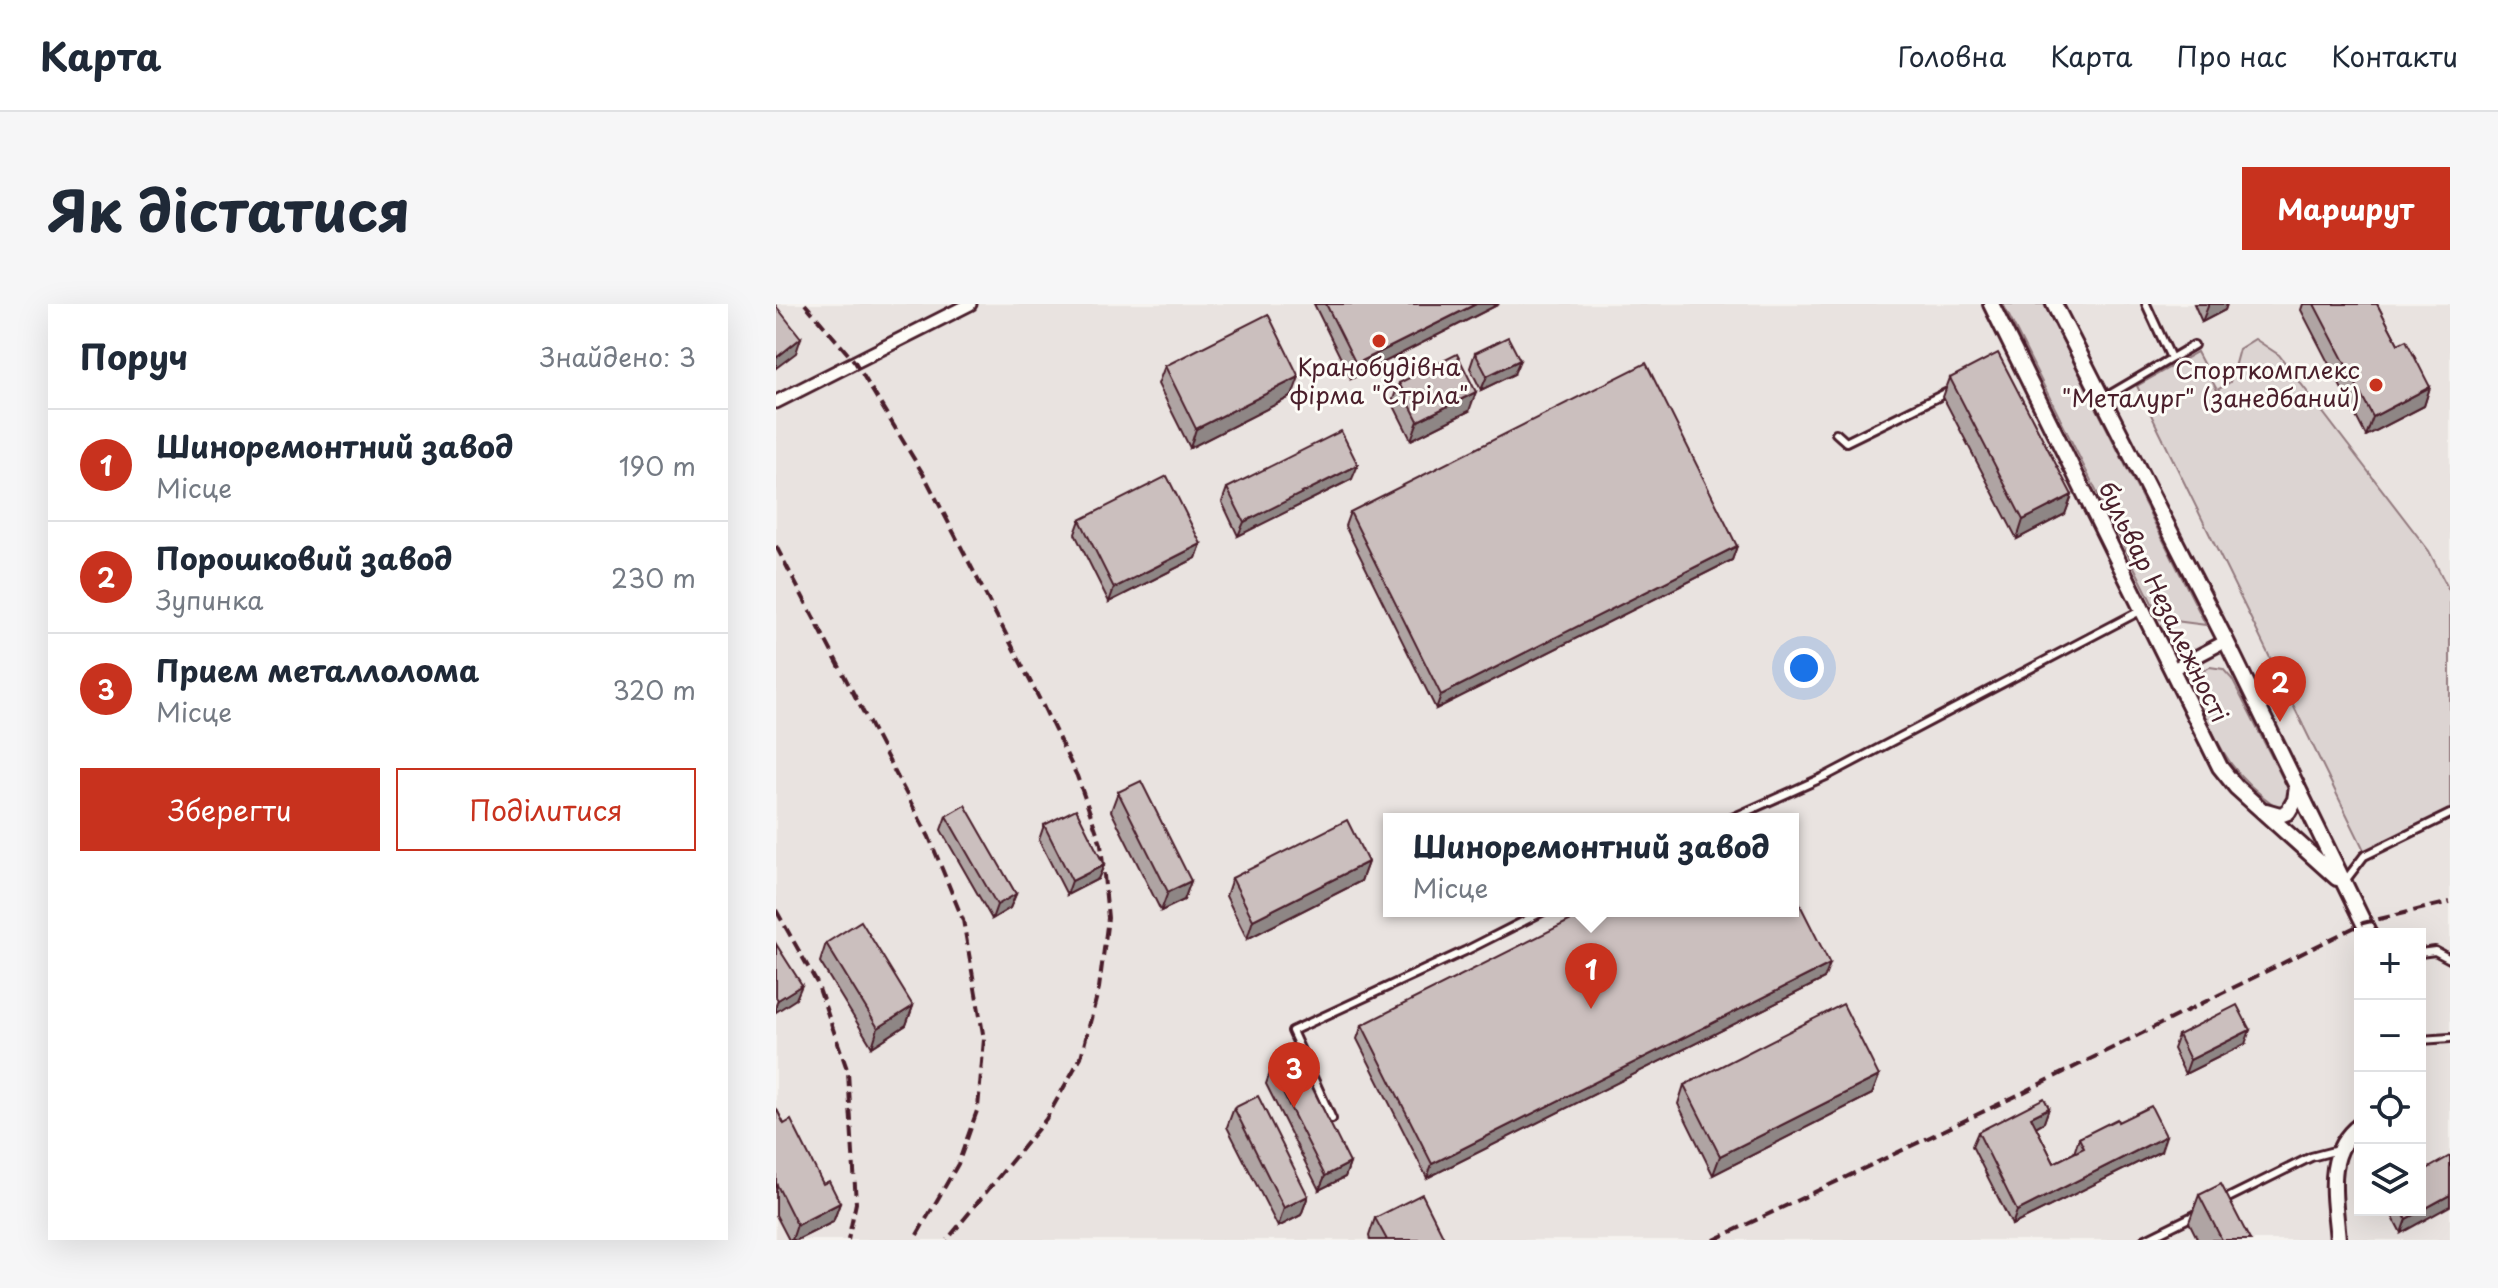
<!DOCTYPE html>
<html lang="uk">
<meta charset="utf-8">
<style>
:root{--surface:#fff;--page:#f6f6f7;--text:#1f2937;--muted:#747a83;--line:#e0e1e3;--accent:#c8321e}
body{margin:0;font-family:"Playpen Sans",sans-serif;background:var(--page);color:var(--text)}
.controls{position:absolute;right:24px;bottom:24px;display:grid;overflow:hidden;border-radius:0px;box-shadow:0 8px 32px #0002}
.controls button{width:72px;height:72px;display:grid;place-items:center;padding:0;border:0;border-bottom:2px solid var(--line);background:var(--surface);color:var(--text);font:40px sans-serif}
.you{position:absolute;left:1028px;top:364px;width:28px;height:28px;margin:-20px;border:6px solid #fff;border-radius:50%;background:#1a73e8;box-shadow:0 0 0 12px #1a73e833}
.badge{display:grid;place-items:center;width:52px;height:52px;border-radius:50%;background:var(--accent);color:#fff;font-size:26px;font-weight:700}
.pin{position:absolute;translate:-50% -66px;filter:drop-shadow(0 2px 4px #0008)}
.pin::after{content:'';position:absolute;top:42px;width:28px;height:24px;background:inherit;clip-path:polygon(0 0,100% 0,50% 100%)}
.popup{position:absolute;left:607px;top:509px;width:416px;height:104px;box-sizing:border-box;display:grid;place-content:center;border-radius:0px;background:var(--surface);filter:drop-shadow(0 2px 6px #0005);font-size:26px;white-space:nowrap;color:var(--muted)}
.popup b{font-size:30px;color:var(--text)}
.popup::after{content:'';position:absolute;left:50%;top:100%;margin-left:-16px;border:16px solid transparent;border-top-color:var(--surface)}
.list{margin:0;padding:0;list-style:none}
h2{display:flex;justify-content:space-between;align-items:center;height:104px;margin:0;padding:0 32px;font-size:34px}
h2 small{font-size:26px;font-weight:400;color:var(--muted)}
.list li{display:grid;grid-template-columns:52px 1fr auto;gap:24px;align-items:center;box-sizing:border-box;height:112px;padding:0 32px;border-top:2px solid var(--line)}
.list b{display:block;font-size:30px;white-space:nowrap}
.list p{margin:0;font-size:26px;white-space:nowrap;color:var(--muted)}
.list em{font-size:26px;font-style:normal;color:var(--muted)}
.actions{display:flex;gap:16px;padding:24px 32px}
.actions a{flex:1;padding:18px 0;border:2px solid var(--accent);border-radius:0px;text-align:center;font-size:28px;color:var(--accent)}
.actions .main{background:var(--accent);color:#fff}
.icon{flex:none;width:44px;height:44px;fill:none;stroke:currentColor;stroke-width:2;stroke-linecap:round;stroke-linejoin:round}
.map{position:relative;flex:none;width:1674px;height:936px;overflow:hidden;border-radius:0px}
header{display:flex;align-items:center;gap:48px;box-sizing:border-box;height:112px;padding:0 40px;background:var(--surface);border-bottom:2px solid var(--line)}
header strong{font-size:38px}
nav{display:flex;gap:44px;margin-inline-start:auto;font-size:28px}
.intro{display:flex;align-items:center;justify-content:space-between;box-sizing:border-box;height:192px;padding:0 48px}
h1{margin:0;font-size:56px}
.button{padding:20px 36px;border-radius:0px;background:var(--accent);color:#fff;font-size:28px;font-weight:700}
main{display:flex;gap:48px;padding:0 48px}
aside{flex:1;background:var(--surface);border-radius:0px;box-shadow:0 8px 32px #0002}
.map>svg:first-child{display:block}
.built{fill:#e9e3e0;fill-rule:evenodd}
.green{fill:#dcd4d2;stroke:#937a7e;stroke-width:2}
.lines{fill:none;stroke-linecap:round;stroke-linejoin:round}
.service-casing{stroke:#4a1f2b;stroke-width:12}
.minor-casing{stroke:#4a1f2b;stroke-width:17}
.tertiary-casing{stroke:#4a1f2b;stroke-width:20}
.service{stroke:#fdfcf7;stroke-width:6}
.minor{stroke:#fdfcf7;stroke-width:11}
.tertiary{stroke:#fdfcf7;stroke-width:14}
.rail{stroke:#4a1f2b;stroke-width:4;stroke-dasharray:12 6;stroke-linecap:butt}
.wall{fill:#afa4a3;stroke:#4a1f2b;stroke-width:2}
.shaded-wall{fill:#8e8685;stroke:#4a1f2b;stroke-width:2}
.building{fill:#cbbfbe;stroke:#4a1f2b;stroke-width:2}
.poi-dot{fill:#c8321e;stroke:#fdfcf7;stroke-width:3}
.labels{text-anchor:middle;stroke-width:6;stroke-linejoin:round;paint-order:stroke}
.poi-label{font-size:24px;fill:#4a1f2b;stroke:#fdfcf7}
.street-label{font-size:24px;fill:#4a1f2b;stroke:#fdfcf7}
</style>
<header>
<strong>Карта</strong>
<nav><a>Головна</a><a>Карта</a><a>Про нас</a><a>Контакти</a></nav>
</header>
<div class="intro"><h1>Як дістатися</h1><a class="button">Маршрут</a></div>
<main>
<aside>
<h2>Поруч<small>Знайдено: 3</small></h2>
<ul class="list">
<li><span class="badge">1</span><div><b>Шиноремонтний завод</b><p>Місце</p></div><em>190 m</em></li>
<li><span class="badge">2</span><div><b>Порошковий завод</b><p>Зупинка</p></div><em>230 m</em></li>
<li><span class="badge">3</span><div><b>Прием металлолома</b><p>Місце</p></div><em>320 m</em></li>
</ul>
<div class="actions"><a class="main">Зберегти</a><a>Поділитися</a></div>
</aside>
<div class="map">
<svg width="1674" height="936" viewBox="0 0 1674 936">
<rect width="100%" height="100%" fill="#f6f3ef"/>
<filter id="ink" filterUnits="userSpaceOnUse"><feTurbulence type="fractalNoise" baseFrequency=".0125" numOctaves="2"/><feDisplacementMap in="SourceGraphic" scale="16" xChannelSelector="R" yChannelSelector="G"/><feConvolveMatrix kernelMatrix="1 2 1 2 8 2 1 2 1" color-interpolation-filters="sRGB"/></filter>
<g filter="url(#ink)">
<!-- built -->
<path class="built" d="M0,0H1674V936H0ZM613,515H1017V607H613ZM1584,630H1644V906H1584Z"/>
<!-- green -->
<g class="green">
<path d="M1227,0H1268L1430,321L1384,315Z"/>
<path d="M1479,35L1503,51L1653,247L1674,288V508L1589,548L1361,82L1421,48L1441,86L1454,78L1463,45Z"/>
<path d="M1434,363L1447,365L1456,375L1515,491L1507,504H1502C1451,468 1444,443 1418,389L1417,383L1422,370Z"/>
</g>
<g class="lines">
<defs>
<g id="service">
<path d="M1370,0L1395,54"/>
<path d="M1328,94L1418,41"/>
<path d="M1060,129L1070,138L1174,87"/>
<path d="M954,515L1050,472L1364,307"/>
<path d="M1569,577L1588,552L1674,510"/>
<path d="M1644,649L1659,647L1674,655"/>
<path d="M1644,736L1674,734"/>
<path d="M556,815L516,727L689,647L768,607"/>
<path d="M1448,896L1535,853L1562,846"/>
<path d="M1368,936L1421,910"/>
</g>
<g id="minor">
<path d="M0,98L194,0"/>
<path d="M1397,365L1450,337"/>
</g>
<g id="tertiary">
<path d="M1215,0L1444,463L1460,483L1561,574"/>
<path d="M1278,0L1450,337L1593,630"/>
<path d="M1490,507L1504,511L1512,508L1519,496L1521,483"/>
<path d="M1562,936C1559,895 1547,849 1584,821"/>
</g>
</defs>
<!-- service casing -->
<use href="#service" class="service-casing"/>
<!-- minor casing -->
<use href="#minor" class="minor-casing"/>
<!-- tertiary casing -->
<use href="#tertiary" class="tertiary-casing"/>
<!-- service -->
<use href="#service" class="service"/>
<!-- minor -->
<use href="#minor" class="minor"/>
<!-- tertiary -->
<use href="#tertiary" class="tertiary"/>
<!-- rail -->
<g class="rail">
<path d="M29,0L79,58L149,173L268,404L301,472L325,540L332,614L323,684L305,753L270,815L171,936"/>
<path d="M0,242L153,533L187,616L208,735L202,804L182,860L138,936"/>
<path d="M0,606L41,679L72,768L80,899L72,936"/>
<path d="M938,936L1242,791L1587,619L1674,598"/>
</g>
</g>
<!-- wall -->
<g class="wall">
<path d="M538,0H723L575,75Z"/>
<path d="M1418,0H1451L1449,6L1426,18Z"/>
<path d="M1527,0H1601L1622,40L1654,83L1648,102L1590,132L1525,6Z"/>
<path d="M699,49L738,70L705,86L694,64Z"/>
<path d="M389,62L516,92L414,144L382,80Z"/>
<path d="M1174,74L1296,191L1289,210L1241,235L1167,93Z"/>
<path d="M623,79L693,107L635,136L616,98Z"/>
<path d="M576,175L462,232L446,198L451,184Z"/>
<path d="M574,208L961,242L956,256L660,405L569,222Z"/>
<path d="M304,216L425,240L420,254L333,298L299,230Z"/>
<path d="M342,488L415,577L408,596L385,607L335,507Z"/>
<path d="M170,512L240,590L234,604L216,615L165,526Z"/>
<path d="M268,521L328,561L322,575L291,591L263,536Z"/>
<path d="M592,558L585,577L471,635L450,592L456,574Z"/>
<path d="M50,639L137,702L130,721L96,743L44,658Z"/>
<path d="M1048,675L651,874L581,735L586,721Z"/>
<path d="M1402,731L1469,740L1409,770L1397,745Z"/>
<path d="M495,766L574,859L569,873L543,886L490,780Z"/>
<path d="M1103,772L1096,790L937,871L902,800L908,781Z"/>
<path d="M0,804L8,820L47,880L64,899L57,918L21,936H13L0,911Z"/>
<path d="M458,804L532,892L525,911L502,923L451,823Z"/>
<path d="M1273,804L1268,818L1260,823L1278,859L1298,849L1303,834L1342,818L1385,847L1236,921L1196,842L1202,828Z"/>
<path d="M1423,891L1474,936H1422L1413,918Z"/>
<path d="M1613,906H1644L1625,929Z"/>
<path d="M599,914L669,936H594L593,932Z"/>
</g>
<!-- shaded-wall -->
<g class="shaded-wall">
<path d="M700,0H723L575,75L580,60Z"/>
<path d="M1433,0H1451L1449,6L1426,18Z"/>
<path d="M25,34L20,49L0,64V54Z"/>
<path d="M744,56L738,70L705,86L711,72Z"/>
<path d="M523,73L516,92L414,144L420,125Z"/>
<path d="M1654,83L1648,102L1590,132L1597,113Z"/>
<path d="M700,88L693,107L635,136L642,117Z"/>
<path d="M582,161L576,175L462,232L468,218Z"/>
<path d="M1296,191L1289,210L1241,235L1247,216Z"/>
<path d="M425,240L420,254L333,298L338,284Z"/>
<path d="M961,242L956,256L660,405L665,391Z"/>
<path d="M592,558L585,577L471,635L477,616Z"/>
<path d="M328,561L322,575L291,591L296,577Z"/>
<path d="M415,577L408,596L385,607L392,588Z"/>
<path d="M240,590L234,604L216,615L221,601Z"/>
<path d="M1054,660L1048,675L651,874L656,860Z"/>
<path d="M26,681L20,695L0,708V701L2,696Z"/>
<path d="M137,702L130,721L96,743L102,724Z"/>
<path d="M1474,726L1469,740L1409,770L1414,756Z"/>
<path d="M1103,772L1096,790L937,871L944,852Z"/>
<path d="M1273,804L1268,818L1250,828L1255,813Z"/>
<path d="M1390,832L1385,847L1236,921L1241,907Z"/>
<path d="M574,859L569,873L543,886L549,872Z"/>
<path d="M1674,891V902L1625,929L1630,915Z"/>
<path d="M532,892L525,911L502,923L508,904Z"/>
<path d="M64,899L57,918L21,936H16L21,921Z"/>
</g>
<!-- building -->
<g class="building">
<path d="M550,0H700L580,60Z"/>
<path d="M1538,0H1601L1622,40L1630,36L1654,83L1597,113Z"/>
<path d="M0,2L25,34L0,54Z"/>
<path d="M492,10L523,73L420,125L389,62Z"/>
<path d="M732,33L744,56L711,72L699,49Z"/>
<path d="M1222,49L1296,191L1247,216L1174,74Z"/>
<path d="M681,50L700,88L642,117L623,79Z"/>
<path d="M870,59L961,242L665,391L574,208Z"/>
<path d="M565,127L582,161L468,218L451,184Z"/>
<path d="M391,172L425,240L338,284L304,216Z"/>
<path d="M365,477L415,577L392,588L342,488Z"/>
<path d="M189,501L240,590L221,601L170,512Z"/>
<path d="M300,505L328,561L296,577L268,521Z"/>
<path d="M571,516L592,558L477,616L456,574Z"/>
<path d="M1017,587L1054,660L656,860L586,721L813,607H1017Z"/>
<path d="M85,617L137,702L102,724L50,639Z"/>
<path d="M0,640L26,681L2,696L0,693Z"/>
<path d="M1067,700L1103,772L944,852L908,781Z"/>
<path d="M1461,701L1474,726L1414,756L1402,731Z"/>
<path d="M521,753L574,859L549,872L495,766Z"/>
<path d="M482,792L532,892L508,904L458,804Z"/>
<path d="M1268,794L1273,804L1255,813L1278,859L1308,844L1303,834L1341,815L1342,818L1375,802L1390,832L1241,907L1202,828Z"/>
<path d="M0,804L8,820L15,816L47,880L53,877L64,899L21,921L0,879Z"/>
<path d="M1674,852V891L1630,915L1625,906H1644V869Z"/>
<path d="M1445,880L1474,936H1446L1423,891Z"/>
<path d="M646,890L669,936H611L599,914Z"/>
</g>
</g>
<!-- markers -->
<g class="poi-dot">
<circle cx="603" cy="37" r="8"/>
<circle cx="1600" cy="81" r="8"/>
</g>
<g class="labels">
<!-- poi labels -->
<g class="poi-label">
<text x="603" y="72">Кранобудівна<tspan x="603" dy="28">фірма "Стріла"</tspan></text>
<text x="1584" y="75" text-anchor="end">Спорткомплекс<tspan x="1584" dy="28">"Металург" (занедбаний)</tspan></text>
</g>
<!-- street labels -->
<g class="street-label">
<text transform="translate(1387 298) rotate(64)" y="8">бульвар Незалежності</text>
</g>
</g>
</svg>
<div class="controls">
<button>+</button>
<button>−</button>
<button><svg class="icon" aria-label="locate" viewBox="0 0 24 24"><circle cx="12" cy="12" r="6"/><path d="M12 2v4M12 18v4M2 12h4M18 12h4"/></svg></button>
<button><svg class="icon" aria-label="layers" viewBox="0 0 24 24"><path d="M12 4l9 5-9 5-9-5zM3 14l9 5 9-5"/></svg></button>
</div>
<div class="you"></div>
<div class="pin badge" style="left:815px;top:705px">1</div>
<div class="popup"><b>Шиноремонтний завод</b>Місце</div>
<div class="pin badge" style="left:1504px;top:418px">2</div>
<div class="pin badge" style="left:518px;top:804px">3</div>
</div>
</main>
